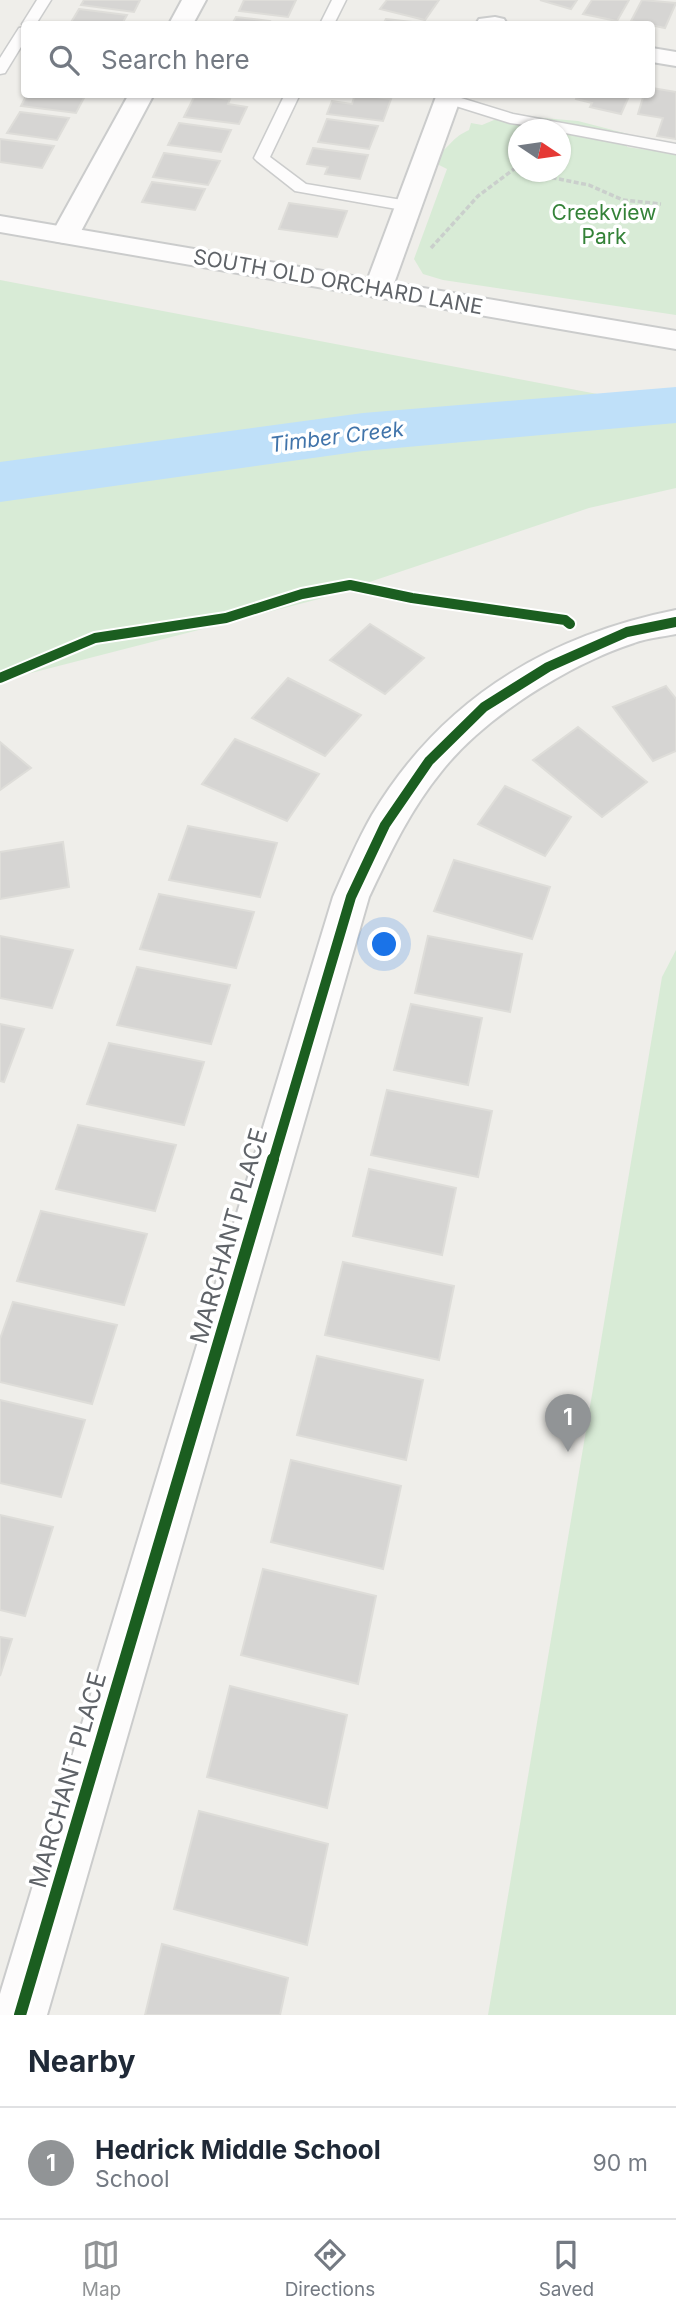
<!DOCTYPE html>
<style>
:root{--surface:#fff;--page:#f2f2f3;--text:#1f2937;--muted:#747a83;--line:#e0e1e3;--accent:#919496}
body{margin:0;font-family:Inter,sans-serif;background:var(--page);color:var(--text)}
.compass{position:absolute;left:508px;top:119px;width:63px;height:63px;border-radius:50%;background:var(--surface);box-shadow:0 2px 5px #0004;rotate:103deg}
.you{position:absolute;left:385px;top:945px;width:24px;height:24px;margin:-18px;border:5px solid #fff;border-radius:50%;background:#1a73e8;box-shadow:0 0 0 10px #1a73e833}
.badge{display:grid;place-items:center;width:46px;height:46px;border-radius:50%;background:var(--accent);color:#fff;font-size:23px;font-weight:700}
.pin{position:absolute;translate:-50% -58px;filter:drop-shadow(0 2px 4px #0008)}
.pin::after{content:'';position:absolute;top:37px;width:24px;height:21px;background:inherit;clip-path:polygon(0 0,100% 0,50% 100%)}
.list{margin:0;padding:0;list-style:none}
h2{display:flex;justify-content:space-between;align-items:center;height:91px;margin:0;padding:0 28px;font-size:30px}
h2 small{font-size:23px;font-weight:400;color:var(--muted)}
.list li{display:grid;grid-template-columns:46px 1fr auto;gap:21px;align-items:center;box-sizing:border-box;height:112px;padding:0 28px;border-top:2px solid var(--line)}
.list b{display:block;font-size:26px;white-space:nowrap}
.list p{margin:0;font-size:23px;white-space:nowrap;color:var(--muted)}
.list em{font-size:23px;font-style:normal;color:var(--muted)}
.icon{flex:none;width:38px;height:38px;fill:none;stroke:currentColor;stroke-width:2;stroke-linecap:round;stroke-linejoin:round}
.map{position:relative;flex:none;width:676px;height:2015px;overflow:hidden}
.search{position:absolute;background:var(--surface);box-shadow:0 2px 5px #0004;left:21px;right:21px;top:21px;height:77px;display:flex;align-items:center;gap:18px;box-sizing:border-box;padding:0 24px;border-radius:7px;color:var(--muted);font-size:26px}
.sheet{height:203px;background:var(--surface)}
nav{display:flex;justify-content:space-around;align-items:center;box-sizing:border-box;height:98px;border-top:2px solid var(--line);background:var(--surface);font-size:19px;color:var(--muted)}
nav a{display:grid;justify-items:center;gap:4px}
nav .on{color:var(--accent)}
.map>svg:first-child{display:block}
.green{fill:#d8ebd6;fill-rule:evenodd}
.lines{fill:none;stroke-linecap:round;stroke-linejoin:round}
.river{fill:#bfe0f9;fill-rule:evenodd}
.building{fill:#d6d5d3;stroke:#deddd9;stroke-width:2}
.service-casing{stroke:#cbcccc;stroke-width:3}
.minor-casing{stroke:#cbcccc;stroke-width:4}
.tertiary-casing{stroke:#cbcccc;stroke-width:4}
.path-far1{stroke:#cacfcc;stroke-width:3.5;stroke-dasharray:5 2.5;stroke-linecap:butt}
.path{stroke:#cacfcc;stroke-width:4.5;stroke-dasharray:6 3.5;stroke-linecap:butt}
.service{fill:#fdfcfc;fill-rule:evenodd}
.minor{fill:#fdfcfc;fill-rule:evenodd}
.tertiary{fill:#fdfcfc;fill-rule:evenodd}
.cycleway-far1-casing{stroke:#fff;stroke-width:14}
.cycleway-casing{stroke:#fff;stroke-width:17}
.cycleway-far1{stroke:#1b5e20;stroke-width:10}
.cycleway{stroke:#1b5e20;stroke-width:12}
.labels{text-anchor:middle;stroke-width:7;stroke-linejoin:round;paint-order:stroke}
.far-park-label{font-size:21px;fill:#348238;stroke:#fff}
.far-street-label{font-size:21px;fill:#5f6368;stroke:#fff}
.far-water-label{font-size:21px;font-style:italic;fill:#4174aa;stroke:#fff}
.street-label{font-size:24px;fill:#5f6368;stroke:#fff}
</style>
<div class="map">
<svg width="676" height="2015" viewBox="0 0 676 2015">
<rect width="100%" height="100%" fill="#efeeea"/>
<!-- green -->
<g class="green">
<path d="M532,117L578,121L628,134L627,147L676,154V315L443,280L423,274L414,259L447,169L439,165V154C453,143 452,138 469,130L471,123L482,125L494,120ZM518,130H560V172H518Z"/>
<path d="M0,280L676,409V488L589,508L319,599L0,681Z"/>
<path d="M676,950V2015H488L662,977Z"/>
</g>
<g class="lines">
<!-- river -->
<path class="river" d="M676,387V423L363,451L0,502V462L363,413Z"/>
</g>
<!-- building -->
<g class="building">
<path d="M84,0H140L134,12L81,5Z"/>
<path d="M244,0H296L288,17L239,11Z"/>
<path d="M387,0H439L425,20L380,9Z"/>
<path d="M540,0H577L571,9Z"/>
<path d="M592,0H629L617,21L583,14Z"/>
<path d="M642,0L676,3L665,28L631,21Z"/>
<path d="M79,9L127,15L122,24H70Z"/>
<path d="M236,17L270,21L269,24H232Z"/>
<path d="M386,19L421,23L383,24Z"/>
<path d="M652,88L676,92V139L657,136L663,118L638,114L644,94H652Z"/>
<path d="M27,94H86L76,113L21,106Z"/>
<path d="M355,94L391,99L383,121L327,114L332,101L352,104Z"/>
<path d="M578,94H630L621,114L590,107L592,103L576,99Z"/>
<path d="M195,95L230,99L228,104L247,107L239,124L184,117Z"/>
<path d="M20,112L69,118L57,140L7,133Z"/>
<path d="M327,119L378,126L369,149L318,142Z"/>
<path d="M179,123L231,130L221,152L168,145Z"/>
<path d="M0,139L54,146L42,168L0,162Z"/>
<path d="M313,148L368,155L360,179L325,174L328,167L307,164Z"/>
<path d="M164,153L220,161L208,185L153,177Z"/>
<path d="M152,182L205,189L195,210L142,202Z"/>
<path d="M289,203L347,211L337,237L279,229Z"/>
<path d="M370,624L424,658L385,694L330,660Z"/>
<path d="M288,678L361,715L325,756L252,718Z"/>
<path d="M666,686L676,699V751L653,761L613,707Z"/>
<path d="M578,727L647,782L602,817L533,760Z"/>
<path d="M235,739L319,774L287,821L202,784Z"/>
<path d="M0,742L31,768L0,790Z"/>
<path d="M505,786L571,817L545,856L478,824Z"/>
<path d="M188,826L277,843L260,897L169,880Z"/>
<path d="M63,842L69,887L0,899V852Z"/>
<path d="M454,860L550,887L532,939L434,911Z"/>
<path d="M159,894L254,912L236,968L140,949Z"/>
<path d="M0,936L73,950L52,1008L0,998Z"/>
<path d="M428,936L522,954L510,1012L415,993Z"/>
<path d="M137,967L230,985L211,1044L117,1025Z"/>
<path d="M411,1004L482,1018L468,1085L394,1070Z"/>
<path d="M0,1024L24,1029L4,1082L0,1081Z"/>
<path d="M109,1043L204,1062L184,1125L87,1104Z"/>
<path d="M387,1090L492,1111L478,1177L371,1155Z"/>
<path d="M78,1125L176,1145L155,1211L56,1189Z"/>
<path d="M369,1169L456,1188L442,1255L353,1236Z"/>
<path d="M41,1211L147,1234L124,1305L17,1281Z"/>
<path d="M343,1262L454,1286L439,1360L325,1335Z"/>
<path d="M13,1302L117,1325L92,1404L0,1382V1339Z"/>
<path d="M317,1356L423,1380L406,1460L297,1435Z"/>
<path d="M0,1400L85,1420L61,1497L0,1483Z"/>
<path d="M291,1460L401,1486L383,1569L271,1542Z"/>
<path d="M0,1515L53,1527L25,1616L0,1610Z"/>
<path d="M263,1569L376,1596L358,1684L241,1655Z"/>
<path d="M0,1637L12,1639L0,1676Z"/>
<path d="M230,1686L347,1715L327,1808L207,1777Z"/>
<path d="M199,1811L328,1844L307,1945L174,1909Z"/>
<path d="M162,1944L288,1978L280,2015H145Z"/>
</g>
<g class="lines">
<defs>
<g id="service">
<path d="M37,0H51L36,24H24V42L5,73L0,74V58L19,28L24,27L22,24Z"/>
<path d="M332,0H346L334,24H320Z"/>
<path d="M285,94H300L270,157L306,184L408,201L414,203L416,206L414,209L408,211L295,191L257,161L254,158Z"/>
<path d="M448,94L513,114L676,144V154L560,132V130L510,123L443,102L440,99Z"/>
</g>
<g id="minor">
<path d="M182,0H206L193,24H169Z"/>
<path d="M495,17L504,19L507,24H476L479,19Z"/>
<path d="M652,48L676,52V66L652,62Z"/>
<path d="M129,94H154L79,235L75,241L65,243L55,241L51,235Z"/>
<path d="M437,94H462L392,289L388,295L378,298L368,295L364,289Z"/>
<path d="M676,610V634C662,637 647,638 634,643C569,664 483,718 441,772C410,810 390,853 369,897L47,2015H0V1994L333,897C345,870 357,841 372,815C441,700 546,636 676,610Z"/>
</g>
<path id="tertiary" d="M0,216L676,331V349L0,232Z"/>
</defs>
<!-- service casing -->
<use href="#service" class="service-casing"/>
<!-- minor casing -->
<use href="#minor" class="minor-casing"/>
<!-- tertiary casing -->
<use href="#tertiary" class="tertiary-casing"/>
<!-- path-far1 -->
<g class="path-far1">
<path d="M538,172L544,176L589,185L623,200L661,204"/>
<path d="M431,248L478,196L518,166"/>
</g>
<!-- path -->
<path class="path" d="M0,678L95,638L226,618L302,594L350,585L412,598L566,621"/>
<!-- service -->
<use href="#service" class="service"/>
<!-- minor -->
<use href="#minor" class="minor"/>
<!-- tertiary -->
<use href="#tertiary" class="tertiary"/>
<defs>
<g id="cycleway-far1">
<path d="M0,678L95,638L226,618L302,594L350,585L412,598L565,620L570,624"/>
<path d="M273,1161L351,897L385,825L429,761L484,707L548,667L627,632L676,622"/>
</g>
<path id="cycleway" d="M20,2015L273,1159"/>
</defs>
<!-- cycleway-far1 casing -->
<use href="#cycleway-far1" class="cycleway-far1-casing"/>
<!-- cycleway casing -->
<use href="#cycleway" class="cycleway-casing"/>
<!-- cycleway-far1 -->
<use href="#cycleway-far1" class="cycleway-far1"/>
<!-- cycleway -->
<use href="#cycleway" class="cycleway"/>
</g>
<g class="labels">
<!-- far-park labels -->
<g class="far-park-label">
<text x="604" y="220">Creekview<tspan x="604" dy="24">Park</tspan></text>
</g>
<!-- far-street labels -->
<g class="far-street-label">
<text transform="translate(338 282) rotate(10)" y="7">SOUTH OLD ORCHARD LANE</text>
</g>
<!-- far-water labels -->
<g class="far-water-label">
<text transform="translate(337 437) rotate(-7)" y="7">Timber Creek</text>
</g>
<!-- street labels -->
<g class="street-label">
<text transform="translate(229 1236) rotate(-74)" y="8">MARCHANT PLACE</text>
<text transform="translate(68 1780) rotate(-74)" y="8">MARCHANT PLACE</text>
</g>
</g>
</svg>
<svg class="compass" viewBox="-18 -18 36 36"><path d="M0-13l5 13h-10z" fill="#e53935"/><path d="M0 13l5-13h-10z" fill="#747a83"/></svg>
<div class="you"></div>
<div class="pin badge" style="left:568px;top:1452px">1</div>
<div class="search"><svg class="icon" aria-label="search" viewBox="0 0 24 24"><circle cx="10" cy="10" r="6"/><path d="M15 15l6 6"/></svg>Search here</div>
</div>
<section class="sheet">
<h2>Nearby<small></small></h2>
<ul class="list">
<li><span class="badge">1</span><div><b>Hedrick Middle School</b><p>School</p></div><em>90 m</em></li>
</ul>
</section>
<nav>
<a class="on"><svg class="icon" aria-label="map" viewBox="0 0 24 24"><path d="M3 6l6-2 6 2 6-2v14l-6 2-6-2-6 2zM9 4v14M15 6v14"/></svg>Map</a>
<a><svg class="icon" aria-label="directions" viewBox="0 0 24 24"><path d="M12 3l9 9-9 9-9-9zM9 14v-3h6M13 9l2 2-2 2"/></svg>Directions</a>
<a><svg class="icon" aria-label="saved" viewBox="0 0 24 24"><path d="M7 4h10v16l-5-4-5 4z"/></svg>Saved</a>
</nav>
